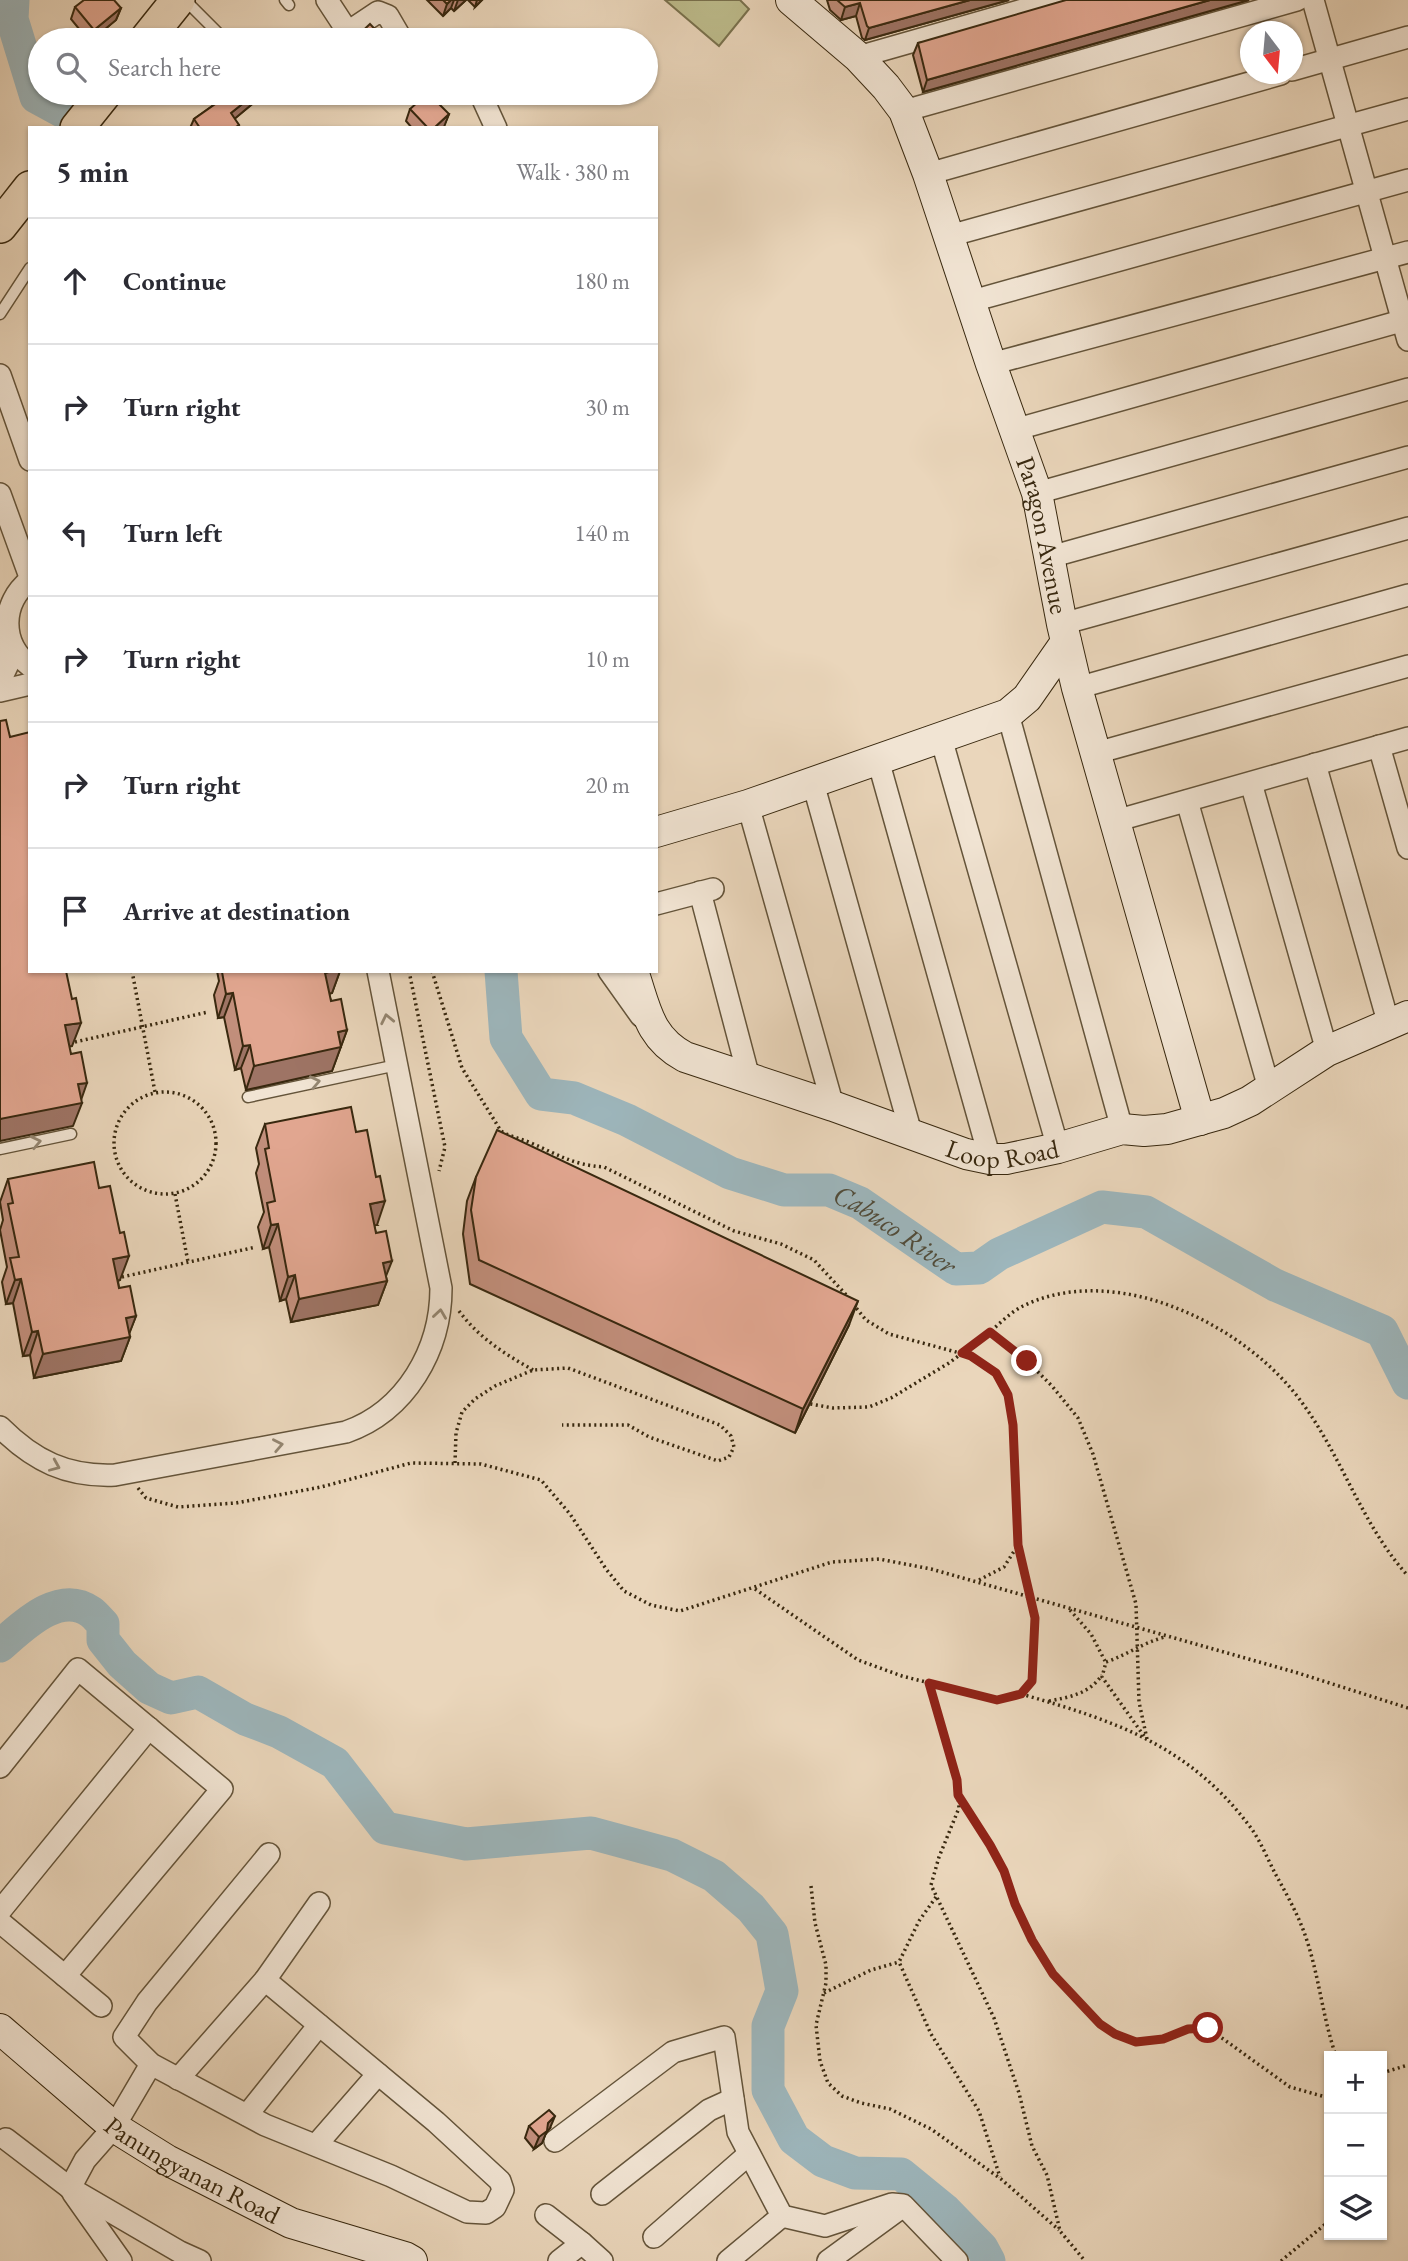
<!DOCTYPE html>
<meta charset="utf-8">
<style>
:root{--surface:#fff;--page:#f7f7f7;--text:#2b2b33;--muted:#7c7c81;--line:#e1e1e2}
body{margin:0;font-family:"EB Garamond",serif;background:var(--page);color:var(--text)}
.controls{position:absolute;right:21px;bottom:21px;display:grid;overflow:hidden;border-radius:0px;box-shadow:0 2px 5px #0004}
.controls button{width:63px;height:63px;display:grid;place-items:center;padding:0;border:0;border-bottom:2px solid var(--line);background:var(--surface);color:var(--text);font:35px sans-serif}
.compass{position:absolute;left:1240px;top:21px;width:63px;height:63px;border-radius:50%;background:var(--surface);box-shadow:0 2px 5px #0004;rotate:164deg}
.stop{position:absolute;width:21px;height:21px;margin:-16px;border:5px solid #8f2418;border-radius:50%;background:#fff}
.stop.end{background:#8f2418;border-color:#fff;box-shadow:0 2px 7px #0008}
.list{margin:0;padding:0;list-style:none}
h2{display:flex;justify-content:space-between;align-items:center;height:91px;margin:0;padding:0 28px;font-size:30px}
h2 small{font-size:23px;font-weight:400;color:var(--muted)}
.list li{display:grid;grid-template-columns:46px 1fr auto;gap:21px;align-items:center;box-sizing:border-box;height:126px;padding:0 28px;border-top:2px solid var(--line)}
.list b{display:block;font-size:26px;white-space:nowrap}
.list em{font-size:23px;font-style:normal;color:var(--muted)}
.icon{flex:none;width:38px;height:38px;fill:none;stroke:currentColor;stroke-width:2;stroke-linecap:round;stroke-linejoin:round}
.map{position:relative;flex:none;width:1408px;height:2261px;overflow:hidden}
.search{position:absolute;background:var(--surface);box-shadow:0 2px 5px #0004;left:28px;top:28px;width:630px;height:77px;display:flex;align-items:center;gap:18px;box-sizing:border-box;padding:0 24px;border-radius:38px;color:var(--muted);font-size:26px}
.panel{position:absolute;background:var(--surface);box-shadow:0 2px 5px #0004;left:28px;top:126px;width:630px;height:847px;border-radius:0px}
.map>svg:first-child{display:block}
.green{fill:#bdbc8c;stroke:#7a724e;stroke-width:2}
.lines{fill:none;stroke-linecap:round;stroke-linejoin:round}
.river{stroke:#9db6bc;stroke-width:33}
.lane-casing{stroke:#64543a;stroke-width:13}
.street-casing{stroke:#64543a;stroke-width:24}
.secondary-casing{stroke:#38280f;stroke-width:32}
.primary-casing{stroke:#38280f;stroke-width:36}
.path{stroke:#38280f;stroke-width:3.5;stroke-dasharray:2 3.5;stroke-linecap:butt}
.lane{stroke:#f1e4d3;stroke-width:10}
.street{stroke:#f1e4d3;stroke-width:21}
.secondary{stroke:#f1e4d3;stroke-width:30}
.primary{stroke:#ead6bb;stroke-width:33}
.wall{fill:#c28f7c;stroke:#38280f;stroke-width:2}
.shaded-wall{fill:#9e7465;stroke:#38280f;stroke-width:2}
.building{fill:#e1a690;stroke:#38280f;stroke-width:2}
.oneway{stroke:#948671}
.route{stroke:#8f2418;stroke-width:9}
.labels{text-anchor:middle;stroke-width:5;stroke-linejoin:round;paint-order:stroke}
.street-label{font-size:26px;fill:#38280f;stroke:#f1e4d3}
.water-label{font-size:28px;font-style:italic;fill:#514c3a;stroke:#f1e4d3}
</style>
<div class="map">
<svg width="1408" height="2261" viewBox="0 0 1408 2261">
<rect width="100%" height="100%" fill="#ead6bb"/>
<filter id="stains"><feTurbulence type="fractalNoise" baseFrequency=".00286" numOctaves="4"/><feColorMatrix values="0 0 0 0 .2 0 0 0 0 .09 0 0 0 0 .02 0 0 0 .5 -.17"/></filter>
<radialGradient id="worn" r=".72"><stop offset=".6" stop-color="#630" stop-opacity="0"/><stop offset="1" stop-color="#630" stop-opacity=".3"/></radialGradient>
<!-- green -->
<path class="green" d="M665,0H740L749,9L719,46Z"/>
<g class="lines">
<!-- river -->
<g class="river">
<path d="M13,0L12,19L36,97L82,122L86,128"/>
<path id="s1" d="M501,971L506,1038L541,1094L574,1098L627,1120L730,1173L784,1190H829L860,1203L956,1269L979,1268L999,1254L1102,1207L1146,1212L1275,1285L1382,1331L1408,1383"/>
<path d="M0,1646C22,1627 59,1589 91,1612C95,1615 99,1620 103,1624V1640L122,1664L149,1688L171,1698L198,1692L245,1719L279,1732L335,1763L385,1828L466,1844L591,1833L672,1855L714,1876L751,1908L772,1934L782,1991L768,2026V2090L794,2139L823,2161L855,2173L901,2174L945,2210L982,2248L989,2261"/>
</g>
<defs>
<g id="lane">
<path d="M185,0L225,40"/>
<path d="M285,0L289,5"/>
<path d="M0,314L30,268"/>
<path d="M248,1097L397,1065"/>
<path d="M0,1149L71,1134"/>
</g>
<g id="street">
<path d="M327,0L346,29L354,28L378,12L388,16L402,40"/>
<path d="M1313,0L1408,340"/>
<path d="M858,57L1058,0"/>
<path d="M1292,70L1408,37"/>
<path d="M480,93L496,128"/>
<path d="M904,111L1297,0"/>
<path d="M928,174L1281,74"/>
<path d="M949,236L1408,109"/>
<path d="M972,301L1408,180"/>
<path d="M991,364L1408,252"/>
<path d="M0,375L30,460"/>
<path d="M1014,430L1408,319"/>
<path d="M1037,493L1408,389"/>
<path d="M0,494L30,577"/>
<path d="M1050,557L1408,457"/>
<path d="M30,580C1,603 0,643 30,666"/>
<path d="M1062,624L1408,528"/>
<path d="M0,681L9,662L10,640"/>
<path d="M1077,688L1408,595"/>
<path d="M0,691L30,684"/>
<path d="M1008,714L1122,1129"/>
<path d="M941,738L1058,1148"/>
<path d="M1379,746L1408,848"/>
<path d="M1096,753L1408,666"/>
<path d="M878,760L990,1159"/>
<path d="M1315,764L1389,1025"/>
<path d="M813,783L911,1133"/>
<path d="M1251,783L1327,1051"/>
<path d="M1187,801L1269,1088"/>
<path d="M748,805L833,1106"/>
<path d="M1115,821L1408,738"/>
<path d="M700,892L749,1078"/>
<path d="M656,904L713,889"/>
<path d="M609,971L641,1016"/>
<path d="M0,1427C34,1461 67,1477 115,1475L346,1432C406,1411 441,1350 441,1288L378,971"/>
<path d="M0,1767L78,1669L222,1789L65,1976"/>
<path d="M0,1911L149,1728"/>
<path d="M0,1922L101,2006"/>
<path d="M265,1980L436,2122L500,2181L503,2190L495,2207L486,2213L467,2212L391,2176L265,2125L151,2064L124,2037L147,2002L269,1854"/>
<path d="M178,2079L265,1980L319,1903"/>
<path d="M247,2115L319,2025"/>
<path d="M6,2139L70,2188L180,2252L200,2261"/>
<path d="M555,2141L673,2052L724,2037L738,2132L782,2216L825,2226L892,2204L903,2205L957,2261"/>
<path d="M316,2145L378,2074"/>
<path d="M70,2188L85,2160L114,2127L151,2064"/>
<path d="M73,2193L121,2261"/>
<path d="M602,2194L709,2110L733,2099"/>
<path d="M546,2215L582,2243L559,2261"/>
<path d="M654,2237L749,2154"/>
<path d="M582,2243L602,2261"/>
<path d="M728,2261L782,2216"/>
<path d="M828,2261L902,2207"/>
</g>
<g id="secondary">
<path id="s2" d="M791,0L858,57L886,87L904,111L928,174L991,364L1037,493L1062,624L1077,688L1200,1120"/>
<path d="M656,832L748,805L1008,714L1027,698L1066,642"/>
<path id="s3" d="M633,971C646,1008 648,1037 685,1057L833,1106L966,1154L990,1159H1006L1058,1148L1122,1129L1144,1131L1167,1129L1224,1113L1250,1101L1327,1051L1408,1016"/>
<path id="s4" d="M0,2029L114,2127L167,2160L291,2223L405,2257L412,2261"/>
</g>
<g id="primary">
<path d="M146,40L178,0"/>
<path d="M77,128L105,93"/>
<path d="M0,226L30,188"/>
</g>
</defs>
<!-- lane casing -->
<use href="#lane" class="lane-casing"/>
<!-- street casing -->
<use href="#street" class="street-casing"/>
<!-- secondary casing -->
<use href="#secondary" class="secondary-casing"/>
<!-- primary casing -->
<use href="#primary" class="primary-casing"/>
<!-- path -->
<g class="path">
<path d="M132,971L155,1092"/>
<path d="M409,971L445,1147L439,1171"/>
<path d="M432,971L462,1068L501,1131C510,1137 520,1138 531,1143C559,1155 573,1165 604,1167L734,1231L781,1244L814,1260L849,1298"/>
<path d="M75,1042L208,1012"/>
<circle cx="165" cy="1143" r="51"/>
<path d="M175,1194L188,1262"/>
<path d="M122,1277L256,1247"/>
<path d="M853,1304L866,1320L889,1334L971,1356L996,1373L1008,1395L1013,1425L1018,1545L1004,1567L977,1581"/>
<path d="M459,1311C479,1338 505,1354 533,1370"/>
<path d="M805,1403L833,1408L869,1407L891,1398L949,1363L990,1332"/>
<path d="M455,1463L456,1433L462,1412L475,1399L495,1386L533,1370L568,1368L720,1425L731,1436L734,1447L729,1457L718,1461L649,1437L628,1425H562"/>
<path d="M138,1488L146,1498L178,1507L236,1503L321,1487L411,1463L481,1464L541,1480L570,1514L606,1569L624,1591L651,1605L680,1611L832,1562L879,1559L931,1569L1298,1673L1408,1708"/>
<path d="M755,1589L858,1660L902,1676L997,1700L1021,1694L1032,1681L1035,1618L1018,1545"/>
<path d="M1070,1610L1091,1634L1105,1661"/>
<path d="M929,1683L957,1780L959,1808L939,1857L931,1885L994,2018L1019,2093L1032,2146L1047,2175L1060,2231L1085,2261"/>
<path d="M1021,1694C1116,1721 1190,1746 1251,1828C1261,1842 1268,1860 1276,1875C1286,1893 1297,1913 1304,1932C1319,1973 1322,2016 1336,2056"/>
<path d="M1049,1701C1070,1697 1089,1694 1102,1675"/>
<path d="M1144,1736L1102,1677L1106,1662C1127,1655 1142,1643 1165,1637"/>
<path d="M1147,1739L1139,1702L1136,1604L1093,1454L1078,1418L1052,1386L1027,1361L990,1332C1000,1323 1011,1312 1023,1306C1117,1260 1248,1326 1303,1404C1343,1459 1362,1525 1408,1576"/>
<path d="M959,1797L990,1845L1004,1871L1015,1904L1032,1940L1053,1974L1099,2024L1115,2034L1136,2042L1163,2039L1188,2029L1208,2028L1290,2087L1329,2098"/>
<path d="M811,1886L815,1923L826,1965V1983L816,2025L820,2061L828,2083L842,2096L861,2103L890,2109L931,2129L1001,2179L1059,2230"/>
<path d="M936,1897L919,1921L899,1962L931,2034L979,2111L1000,2177"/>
<path d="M824,1993L871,1970L899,1962"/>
<path d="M1382,2073L1408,2065"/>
<path d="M1281,2261L1329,2221"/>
</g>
<!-- lane -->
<use href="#lane" class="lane"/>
<!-- street -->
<use href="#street" class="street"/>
<!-- secondary -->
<use href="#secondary" class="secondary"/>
<!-- primary -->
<use href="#primary" class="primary"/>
</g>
<!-- wall -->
<g class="wall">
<path d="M427,0H466L454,11L451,8L443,16Z"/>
<path d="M468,0H482L475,7Z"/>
<path d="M827,0H1009L865,40L862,38L856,16L841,20L830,10Z"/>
<path d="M1249,0L923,92L913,55L918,43Z"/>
<path d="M75,7L121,8L116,20L92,40H88L71,19Z"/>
<path d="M217,93H264L263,95L234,119L239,125L237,128H190L194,119L222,99Z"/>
<path d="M410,109L449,114L443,128H412L406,121Z"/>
<path d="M217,971H340L332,993L329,994L331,1001L347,1030L332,1071L246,1090L241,1068L235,1070L224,1017L218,1018L214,995L219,981Z"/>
<path d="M265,1124L377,1225H374L387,1281L378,1305L291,1322L286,1299L280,1301L269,1247L263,1249L258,1227L264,1212L256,1173L259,1164L256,1148Z"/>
<path d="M476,1177L849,1325L795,1433L470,1284L463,1234L467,1201Z"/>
<path d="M8,1179L99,1188L120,1280L118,1281L119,1288L136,1316L129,1333L130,1337L121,1361L34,1378L30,1355L23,1356L13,1303L6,1304L2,1282L7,1267L0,1230L3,1220L0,1202Z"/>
<path d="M529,2126L550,2128L546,2133L542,2143L534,2149L525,2138Z"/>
</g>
<!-- shaded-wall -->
<g class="shaded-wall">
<path d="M451,0H454L451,8L443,16L447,4Z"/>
<path d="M458,0H466L454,11Z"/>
<path d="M477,0H482L475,7Z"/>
<path d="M970,0H1009L865,40L869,28Z"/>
<path d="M1210,0H1249L923,92L927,80Z"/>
<path d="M860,3L856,16L841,20L845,7Z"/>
<path d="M121,8L116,20L92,40H90L94,30Z"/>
<path d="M256,93H264L263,95L226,126L231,113Z"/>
<path d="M449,114L444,127L443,128H434Z"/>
<path d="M332,971H340L332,993L316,997L325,973Z"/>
<path d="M233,993L224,1017L218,1018L226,994Z"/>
<path d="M81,1023L72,1046L56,1049L65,1025Z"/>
<path d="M347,1030L332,1071L246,1090L254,1066L338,1032Z"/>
<path d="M250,1045L241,1068L235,1070L243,1046Z"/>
<path d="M87,1083L80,1103H82L73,1126L0,1141V1119L78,1084Z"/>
<path d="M385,1201L377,1225L361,1228L370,1204Z"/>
<path d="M278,1224L269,1247L263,1249L271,1225Z"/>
<path d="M129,1256L120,1280L105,1283L113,1259Z"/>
<path d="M392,1261L384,1281H387L378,1305L291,1322L299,1299L383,1263Z"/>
<path d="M295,1275L286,1299L280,1301L288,1277Z"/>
<path d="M21,1279L13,1303L6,1304L15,1280Z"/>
<path d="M858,1301L849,1325L795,1433L803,1409Z"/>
<path d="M136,1316L128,1337H130L121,1361L34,1378L43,1354L126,1318Z"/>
<path d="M38,1331L30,1355L23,1356L32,1332Z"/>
<path d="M555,2116L550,2128L546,2133L542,2143L534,2149L539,2137L548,2123Z"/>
</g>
<!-- building -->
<g class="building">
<path d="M84,0H114L121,8L94,30L75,7Z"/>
<path d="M443,0H451L447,4Z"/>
<path d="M837,0H970L869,28L867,26L860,3L845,7Z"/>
<path d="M1066,0H1210L927,80L918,43Z"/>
<path d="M370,24L385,40H353Z"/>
<path d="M231,93H256L231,113L239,125L234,128H200L194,119Z"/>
<path d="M428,93L449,114L434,128H428L410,109Z"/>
<path d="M6,720L10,737L30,732V971H66L72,999L76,998L81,1023L65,1025L71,1054L81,1052L87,1083L78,1084L82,1103L0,1119V721Z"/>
<path d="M332,971L325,973L331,1001L341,999L347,1030L338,1032L341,1047L254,1066L250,1045L243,1046L233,993L226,994L222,972Z"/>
<path d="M351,1107L356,1132L367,1130L376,1177L380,1176L385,1201L370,1204L376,1233L386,1231L392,1261L383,1263L387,1281L299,1299L295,1275L288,1277L278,1224L271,1225L267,1203L275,1201L265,1149L269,1148L265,1124Z"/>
<path d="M497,1130L858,1301L803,1409L479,1260L471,1210L476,1177Z"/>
<path d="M94,1162L99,1188L110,1186L120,1233L124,1232L129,1256L113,1259L119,1288L130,1286L136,1316L126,1318L130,1337L43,1354L38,1331L32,1332L21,1279L15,1280L10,1258L19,1257L8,1204L13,1203L8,1179Z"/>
<path d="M549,2110L555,2116L548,2123L547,2131L539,2137L529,2126Z"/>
</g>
<!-- one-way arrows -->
<defs><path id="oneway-chevron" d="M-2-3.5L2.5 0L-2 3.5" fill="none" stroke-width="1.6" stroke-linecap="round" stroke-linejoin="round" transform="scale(1.75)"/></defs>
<g class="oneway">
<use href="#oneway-chevron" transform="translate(387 1019) rotate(-102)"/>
<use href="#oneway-chevron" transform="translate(315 1082) rotate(-12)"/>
<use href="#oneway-chevron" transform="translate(36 1142) rotate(-12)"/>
<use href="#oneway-chevron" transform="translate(440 1314) rotate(-82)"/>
<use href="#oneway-chevron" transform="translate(278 1445) rotate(-11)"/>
<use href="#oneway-chevron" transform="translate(55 1466) rotate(23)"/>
</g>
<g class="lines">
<!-- route -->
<path class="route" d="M1027,1361L990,1332L962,1353L971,1356L996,1373L1008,1395L1013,1425L1018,1545L1035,1618L1032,1681L1021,1694L997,1700L929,1683L957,1780L958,1795L990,1845L1004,1871L1015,1904L1032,1940L1053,1974L1100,2024L1115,2034L1136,2042L1163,2039L1188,2029L1208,2028"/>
</g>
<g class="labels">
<!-- street labels -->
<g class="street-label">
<text dy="9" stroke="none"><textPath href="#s2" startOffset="606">Paragon Avenue</textPath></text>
<text dy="9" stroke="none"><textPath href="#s3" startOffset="438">Loop Road</textPath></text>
<text dy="9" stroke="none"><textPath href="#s4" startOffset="240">Panungyanan Road</textPath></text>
</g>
<!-- water labels -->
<g class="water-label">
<text dy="10" stroke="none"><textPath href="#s1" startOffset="518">Cabuco River</textPath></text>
</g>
</g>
<rect width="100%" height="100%" filter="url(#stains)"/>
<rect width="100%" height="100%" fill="url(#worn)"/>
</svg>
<div class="controls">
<button>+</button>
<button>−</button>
<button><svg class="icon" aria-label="layers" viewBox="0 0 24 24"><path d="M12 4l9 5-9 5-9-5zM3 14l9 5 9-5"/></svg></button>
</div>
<svg class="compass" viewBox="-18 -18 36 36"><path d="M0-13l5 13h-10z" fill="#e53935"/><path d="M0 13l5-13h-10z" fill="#7c7c81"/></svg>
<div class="stop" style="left:1208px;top:2028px"></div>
<div class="stop end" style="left:1027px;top:1361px"></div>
<div class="search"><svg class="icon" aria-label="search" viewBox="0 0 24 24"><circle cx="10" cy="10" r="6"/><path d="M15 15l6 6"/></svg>Search here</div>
<section class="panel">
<h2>5 min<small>Walk · 380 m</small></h2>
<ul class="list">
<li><svg class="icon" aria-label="ahead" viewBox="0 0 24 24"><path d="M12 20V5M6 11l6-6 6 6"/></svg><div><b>Continue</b></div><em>180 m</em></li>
<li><svg class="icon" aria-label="right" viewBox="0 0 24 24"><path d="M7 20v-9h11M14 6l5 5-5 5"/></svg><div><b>Turn right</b></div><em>30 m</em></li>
<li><svg class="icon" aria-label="left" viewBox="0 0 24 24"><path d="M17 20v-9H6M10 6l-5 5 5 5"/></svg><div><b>Turn left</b></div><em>140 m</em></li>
<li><svg class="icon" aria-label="right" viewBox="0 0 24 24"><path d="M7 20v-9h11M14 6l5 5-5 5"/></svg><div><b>Turn right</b></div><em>10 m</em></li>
<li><svg class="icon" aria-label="right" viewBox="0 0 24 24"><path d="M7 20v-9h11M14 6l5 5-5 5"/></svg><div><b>Turn right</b></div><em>20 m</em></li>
<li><svg class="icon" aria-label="arrive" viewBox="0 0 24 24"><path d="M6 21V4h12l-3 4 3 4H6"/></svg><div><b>Arrive at destination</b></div></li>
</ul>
</section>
</div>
